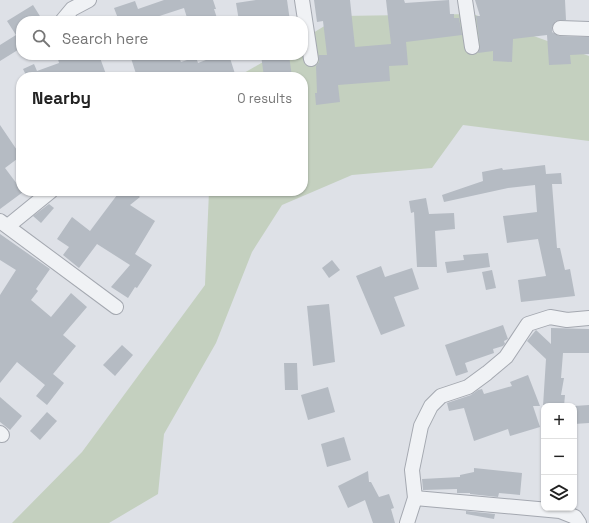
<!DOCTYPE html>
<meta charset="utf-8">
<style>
:root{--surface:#fff;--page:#f6f6f6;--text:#222;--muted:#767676;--line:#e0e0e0}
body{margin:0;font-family:"Space Grotesk",sans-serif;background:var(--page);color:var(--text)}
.controls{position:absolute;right:12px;bottom:12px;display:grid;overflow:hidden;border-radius:8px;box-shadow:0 1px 3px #0004}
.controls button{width:36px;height:36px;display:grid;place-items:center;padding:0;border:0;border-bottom:1px solid var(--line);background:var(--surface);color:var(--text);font:20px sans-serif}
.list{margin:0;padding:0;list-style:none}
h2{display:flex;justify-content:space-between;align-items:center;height:52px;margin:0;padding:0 16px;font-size:17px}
h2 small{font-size:13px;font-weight:400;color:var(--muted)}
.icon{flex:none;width:22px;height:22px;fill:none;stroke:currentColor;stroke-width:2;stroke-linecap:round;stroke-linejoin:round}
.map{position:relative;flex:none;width:589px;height:523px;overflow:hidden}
.search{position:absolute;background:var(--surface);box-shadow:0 1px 3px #0004;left:16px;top:16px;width:292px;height:44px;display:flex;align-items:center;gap:10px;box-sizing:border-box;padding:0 14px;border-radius:16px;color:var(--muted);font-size:15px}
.panel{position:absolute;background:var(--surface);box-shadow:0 1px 3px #0004;left:16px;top:72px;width:292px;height:124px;border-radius:16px}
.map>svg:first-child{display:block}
.green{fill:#c4d0bf}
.building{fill:#b5bbc3}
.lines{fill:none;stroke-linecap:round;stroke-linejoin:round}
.street-casing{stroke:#a4a8b0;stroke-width:16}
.street{stroke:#f0f2f5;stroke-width:14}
</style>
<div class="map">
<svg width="589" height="523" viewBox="0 0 589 523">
<rect width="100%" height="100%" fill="#dee1e7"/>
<!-- green -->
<path class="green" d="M473,14L589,56V141L463,125L432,168L352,175L282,205L252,252L216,343L164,434L158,494L109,523H12L82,452L205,285L209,191H303V77H237L275,55H303V39L341,16Z"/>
<!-- building -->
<g class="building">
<path d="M164,0H213L216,9H214L218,21H188L184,8L144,21H119L114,8L135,1L138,9Z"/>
<path d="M256,0H287L290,21H239L236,3Z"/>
<path d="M314,0H350L355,47L391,44L386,0H404L405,3L449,0L450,14H454V18H459L462,35L406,42L408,65L389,66L390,81L338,85L340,102L316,105L315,93H317L316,66L319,62V55H327L323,21L317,22Z"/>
<path d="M475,0H565L566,20L556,21L552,27V32L559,36L589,37V54L570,55L571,64L549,65L547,35L513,39L512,62L493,61V51L478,53L480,46L476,16H480Z"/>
<path d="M33,5L43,21H21V48L0,61V45L16,35L7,21Z"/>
<path d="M57,55H99L107,77H25L26,75L23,69L34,64L37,71L59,63Z"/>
<path d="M130,55H178L181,62L196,57L198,63L219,55H229L236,77H137Z"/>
<path d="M261,55H289L292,77H264Z"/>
<path d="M0,125L21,156L5,168L23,192L0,209Z"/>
<path d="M545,165L546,174L561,173L562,184H552L557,248H560L565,270L570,269L575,296L521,302L518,280L546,276L538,239L507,243L503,216L537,212L535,185L508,188L444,202L442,195L483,181L482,172L502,168L503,170Z"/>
<path d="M120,191H134L140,197L130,205L155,221L135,254L152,265L137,288L135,287L128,298L111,287L130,265L97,244L79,268L63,255L69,247L57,239L72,217L90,231Z"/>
<path d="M426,198L429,214L454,213L455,229L435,231L437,267H417L414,212L411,213L409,201Z"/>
<path d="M49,204L54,208L41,223L33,216Z"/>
<path d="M0,234L50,269L36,289L38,291L31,300L51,317L71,293L87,307L63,335L76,346L53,374L64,383L47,405L36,396L45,385L17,362L0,383V295L16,270L0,260Z"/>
<path d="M488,253L490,267L447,273L445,262L464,260L463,255Z"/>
<path d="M332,260L340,270L329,278L322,268Z"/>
<path d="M381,266L385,277L412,268L419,289L394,297L405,326L381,335L356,276Z"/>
<path d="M492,270L496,288L486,290L482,272Z"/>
<path d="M329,304L335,362L313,366L307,306Z"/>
<path d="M503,325L508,339L504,341L505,344L503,346L493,349L494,353L465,363L468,372L456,376L445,345Z"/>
<path d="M551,328L589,329V353H563L561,378H564L561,395H565L564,406H543L546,359L527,341L536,330L551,344Z"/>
<path d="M122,345L133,355L115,376L103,365Z"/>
<path d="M284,363H297L298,390H285Z"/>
<path d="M528,375L540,406H533L540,427L510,436L508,429L474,441L464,408L449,411L447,403L471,395L478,390L482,389L484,394L512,386L510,382Z"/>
<path d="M328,387L335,412L308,420L301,395Z"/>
<path d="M0,397L22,416L10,430L0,422Z"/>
<path d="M589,405V423L574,424V406Z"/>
<path d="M47,412L57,421L40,440L30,431Z"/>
<path d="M344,437L351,460L327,467L321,444Z"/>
<path d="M474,468L522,473L520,495L499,493L498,497L470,494V493H457V489L423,490L422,479L460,477V475L474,472Z"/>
<path d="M368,471L369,482H371L379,497L389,494L394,508L391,509L395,523H373L365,500L348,508L338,486Z"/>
<path d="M466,511L495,514L494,519L466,514Z"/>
</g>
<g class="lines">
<defs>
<g id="street">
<path d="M302,0L311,59"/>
<path d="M465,0L472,47"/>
<path d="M62,21L72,9L89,0"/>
<path d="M560,28L589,29"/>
<path d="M0,221L116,307"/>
<path d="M8,226L51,191"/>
<path d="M0,433L2,435"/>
<path d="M415,498L560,511L575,517L579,523"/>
<path d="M407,523L415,498L412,470L421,426L431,406L441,396L468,387L487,373L506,357L528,324L550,317L567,320L589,318"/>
</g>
</defs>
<!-- street casing -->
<use href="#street" class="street-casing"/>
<!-- street -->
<use href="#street" class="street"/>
</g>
</svg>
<div class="controls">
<button>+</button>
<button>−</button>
<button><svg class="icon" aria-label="layers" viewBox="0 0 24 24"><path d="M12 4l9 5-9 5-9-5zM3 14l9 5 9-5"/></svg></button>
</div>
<div class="search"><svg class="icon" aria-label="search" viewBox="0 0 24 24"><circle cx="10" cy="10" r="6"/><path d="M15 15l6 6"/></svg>Search here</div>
<section class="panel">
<h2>Nearby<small>0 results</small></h2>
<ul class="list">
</ul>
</section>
</div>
